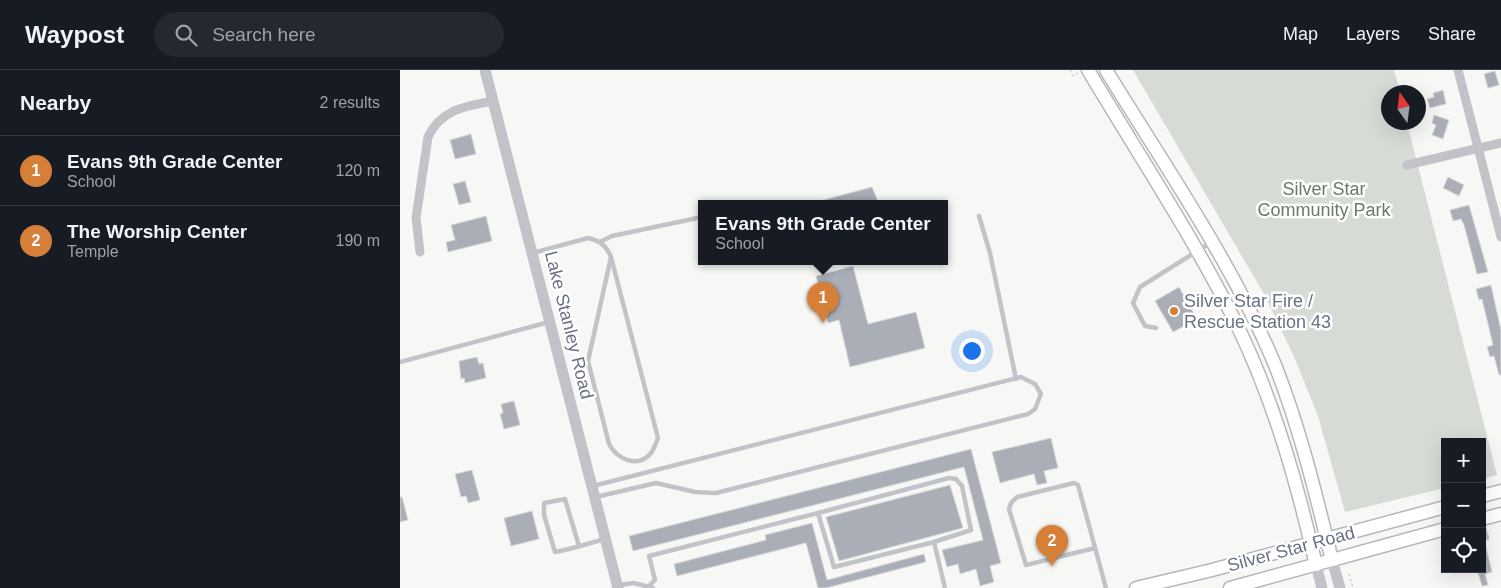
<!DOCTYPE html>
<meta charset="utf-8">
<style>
:root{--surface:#171b24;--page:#242831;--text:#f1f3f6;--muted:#9ea1a6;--line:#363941;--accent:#d57f38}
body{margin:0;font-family:Helvetica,sans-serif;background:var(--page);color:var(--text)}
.controls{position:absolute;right:15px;bottom:15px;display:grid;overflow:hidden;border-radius:0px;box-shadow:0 5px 20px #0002}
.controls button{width:45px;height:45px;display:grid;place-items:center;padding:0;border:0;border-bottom:1px solid var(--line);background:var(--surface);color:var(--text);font:25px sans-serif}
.compass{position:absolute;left:981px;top:15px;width:45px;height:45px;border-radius:50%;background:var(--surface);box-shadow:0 5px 20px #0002;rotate:346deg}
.you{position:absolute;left:571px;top:280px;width:18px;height:18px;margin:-12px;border:4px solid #fff;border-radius:50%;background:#1a73e8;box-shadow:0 0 0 8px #1a73e833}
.badge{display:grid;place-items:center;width:32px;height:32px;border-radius:50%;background:var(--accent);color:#fff;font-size:16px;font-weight:700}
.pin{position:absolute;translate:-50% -41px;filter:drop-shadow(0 1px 2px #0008)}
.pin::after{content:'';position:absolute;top:26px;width:18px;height:15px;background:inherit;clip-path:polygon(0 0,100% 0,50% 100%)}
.popup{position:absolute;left:298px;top:130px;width:250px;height:65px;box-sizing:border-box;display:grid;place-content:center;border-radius:0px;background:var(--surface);filter:drop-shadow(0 1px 4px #0005);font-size:16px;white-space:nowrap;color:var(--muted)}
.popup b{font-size:19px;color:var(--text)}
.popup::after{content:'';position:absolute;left:50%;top:100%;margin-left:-10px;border:10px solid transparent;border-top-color:var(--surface)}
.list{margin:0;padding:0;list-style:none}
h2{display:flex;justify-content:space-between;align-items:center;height:65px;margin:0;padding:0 20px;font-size:21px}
h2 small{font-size:16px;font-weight:400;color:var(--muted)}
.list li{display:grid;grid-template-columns:32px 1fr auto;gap:15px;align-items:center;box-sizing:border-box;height:70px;padding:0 20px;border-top:1px solid var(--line)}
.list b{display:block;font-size:19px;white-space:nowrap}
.list p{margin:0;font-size:16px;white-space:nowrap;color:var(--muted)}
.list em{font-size:16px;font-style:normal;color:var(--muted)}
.icon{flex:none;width:28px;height:28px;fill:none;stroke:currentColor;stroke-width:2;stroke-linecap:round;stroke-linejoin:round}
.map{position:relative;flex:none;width:1101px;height:518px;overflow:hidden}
header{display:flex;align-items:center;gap:30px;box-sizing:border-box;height:70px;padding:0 25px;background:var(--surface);border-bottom:1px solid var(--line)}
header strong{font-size:24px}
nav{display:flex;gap:28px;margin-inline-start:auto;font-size:18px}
.search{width:350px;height:45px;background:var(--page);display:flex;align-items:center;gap:12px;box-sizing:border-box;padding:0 18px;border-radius:28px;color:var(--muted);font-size:19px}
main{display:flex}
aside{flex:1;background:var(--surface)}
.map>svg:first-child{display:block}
.green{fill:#d6dcd5}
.building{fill:#aaaeb6;stroke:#d9d9d8}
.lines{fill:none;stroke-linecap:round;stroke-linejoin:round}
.secondary-casing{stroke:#b4b7bd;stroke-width:15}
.path{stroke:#b9bbbe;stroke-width:1;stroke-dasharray:2.5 2.5;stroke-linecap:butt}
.service{stroke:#c1c3c8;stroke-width:4.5}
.minor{stroke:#c1c3c8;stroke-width:9}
.tertiary{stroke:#c1c3c8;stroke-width:11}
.secondary{stroke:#fff;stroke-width:12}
.poi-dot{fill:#d57f38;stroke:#fff;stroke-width:2}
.labels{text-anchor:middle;stroke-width:5;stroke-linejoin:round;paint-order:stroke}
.park-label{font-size:18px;fill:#687b68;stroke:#fff}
.poi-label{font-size:18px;fill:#697284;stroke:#fff;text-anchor:start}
.street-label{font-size:18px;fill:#697284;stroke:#fff}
</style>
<header>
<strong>Waypost</strong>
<div class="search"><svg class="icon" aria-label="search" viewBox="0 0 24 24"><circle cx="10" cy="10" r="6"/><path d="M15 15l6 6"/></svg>Search here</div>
<nav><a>Map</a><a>Layers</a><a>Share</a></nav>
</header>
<main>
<aside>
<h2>Nearby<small>2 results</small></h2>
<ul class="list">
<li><span class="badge">1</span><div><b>Evans 9th Grade Center</b><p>School</p></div><em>120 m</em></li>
<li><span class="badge">2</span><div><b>The Worship Center</b><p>Temple</p></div><em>190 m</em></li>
</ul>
</aside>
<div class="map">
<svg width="1101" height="518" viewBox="0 0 1101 518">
<rect width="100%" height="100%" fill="#f7f8f5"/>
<!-- green -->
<path class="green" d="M733,0H994L1000,22H988V52L1007,53L1097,405L1082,409V372H1045V418L945,442L918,346L895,289L864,224Z"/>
<!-- building -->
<g class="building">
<path d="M1095,1L1099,15L1088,18L1084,4Z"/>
<path d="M1043,20L1046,34L1030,38L1027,29L1034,27L1033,23Z"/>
<path d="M1034,45L1049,50L1043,69L1032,65L1036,55L1032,53Z"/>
<path d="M71,64L76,84L55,89L50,70Z"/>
<path d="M1048,107L1064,115L1059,126L1043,118Z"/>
<path d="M65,111L71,132L59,135L53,114Z"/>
<path d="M472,117L479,134H416V132Z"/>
<path d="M1069,135L1088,202L1077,204L1064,155L1061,149L1053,151L1050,140Z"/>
<path d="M86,146L92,171L48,182L46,172L55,170L51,155Z"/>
<path d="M453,196L468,254L516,242L525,278L450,297L439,250L428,253L416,206Z"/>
<path d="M1091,215L1101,260V305H1099L1094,286L1090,287L1087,277L1093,275L1082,229L1079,230L1076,219Z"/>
<path d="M779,217L797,249L773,262L755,231Z"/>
<path d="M77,287L79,294L83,293L86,308L65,313L64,308L61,309L59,291Z"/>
<path d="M114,331L120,355L104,359L100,344L103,343L101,334Z"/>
<path d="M651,368L658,398L644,401L647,413L637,415L634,404L600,413L592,382Z"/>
<path d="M571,379L601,493L590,496L594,512L580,516L576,499L560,504L558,494L547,497L542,480L583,470L564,397L233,481L229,466Z"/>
<path d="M72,400L80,430L68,433L66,426L61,427L55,404Z"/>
<path d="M550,415L563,458L439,491L426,447Z"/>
<path d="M0,427H2L8,450L0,452Z"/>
<path d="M132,441L139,469L111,476L104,448Z"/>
<path d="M412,453L427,510L524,484L526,492L426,518H418L406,473L277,506L274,494L366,470L365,465Z"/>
<path d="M1085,473L1092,502L1085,504L1088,515L1082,516L1077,499H1082V474Z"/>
</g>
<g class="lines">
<defs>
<g id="secondary">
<path d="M688,0C738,84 794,168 837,255C874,331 897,413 916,495"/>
<path d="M706,0C763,93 833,194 875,295C900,358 916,425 932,490"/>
<path d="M1082,426L1101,421"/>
<path d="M1082,449L1101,444"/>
<path d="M736,518L812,500L1045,437"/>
<path d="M830,518L1045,459"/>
</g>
</defs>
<!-- secondary casing -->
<use href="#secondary" class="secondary-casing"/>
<!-- path -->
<g class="path">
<path d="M670,0L673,6L678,3"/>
<path d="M949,504L953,518"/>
</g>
<!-- service -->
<g class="service">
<path d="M579,146L590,183L616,309"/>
<path d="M200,172L212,166L302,147"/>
<path d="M133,183L188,168C200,171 206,175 211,187L188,291L209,374C217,389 238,399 251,383C254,379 256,373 258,368L211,187"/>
<path d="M756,258L745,256L733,233L740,217L810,173"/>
<path d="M0,292L149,252"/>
<path d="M193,416L621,307L635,314L641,324L635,339L628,344L316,423L295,422L256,413L196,427"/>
<path d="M418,443L549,408L556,409L562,416L571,460L534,472"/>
<path d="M1082,452L1087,468L1082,469"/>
<path d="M179,476L165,429L144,433V445L155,482C172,479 188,474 204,469"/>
<path d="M695,478L626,495L609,439L611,433L617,427L674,413L678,415L706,518"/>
<path d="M219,515L234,513L253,518"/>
<path d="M250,515L255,510L249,486L418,443L434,497L534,472L545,518"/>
</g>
<!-- minor -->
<g class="minor">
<path d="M1058,0L1101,167"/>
<path d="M1007,95L1101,73"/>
<path d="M20,182L16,148L28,67C41,39 66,36 93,31"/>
</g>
<!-- tertiary -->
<g class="tertiary">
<path d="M85,0L218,518"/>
<path d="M932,490L940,518"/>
<path d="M916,495L922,518"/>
</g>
<!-- secondary -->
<use href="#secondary" class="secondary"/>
</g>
<!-- markers -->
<circle class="poi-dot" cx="774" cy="241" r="5"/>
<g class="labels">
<!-- park labels -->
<g class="park-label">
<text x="924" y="125">Silver Star<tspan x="924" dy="21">Community Park</tspan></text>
</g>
<!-- poi labels -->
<g class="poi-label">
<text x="784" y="237">Silver Star Fire /<tspan x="784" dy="21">Rescue Station 43</tspan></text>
</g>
<!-- street labels -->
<g class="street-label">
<text transform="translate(169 255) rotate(76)" y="6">Lake Stanley Road</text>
<text transform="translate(891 479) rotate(-15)" y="6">Silver Star Road</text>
</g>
</g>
</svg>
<div class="controls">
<button>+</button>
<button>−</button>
<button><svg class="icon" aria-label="locate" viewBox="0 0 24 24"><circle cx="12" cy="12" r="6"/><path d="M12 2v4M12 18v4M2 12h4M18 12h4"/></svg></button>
</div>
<svg class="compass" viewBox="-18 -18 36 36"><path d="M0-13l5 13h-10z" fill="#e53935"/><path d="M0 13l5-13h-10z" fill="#9ea1a6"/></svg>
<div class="you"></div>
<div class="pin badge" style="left:423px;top:253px">1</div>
<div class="popup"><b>Evans 9th Grade Center</b>School</div>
<div class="pin badge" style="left:652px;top:496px">2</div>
</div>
</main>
